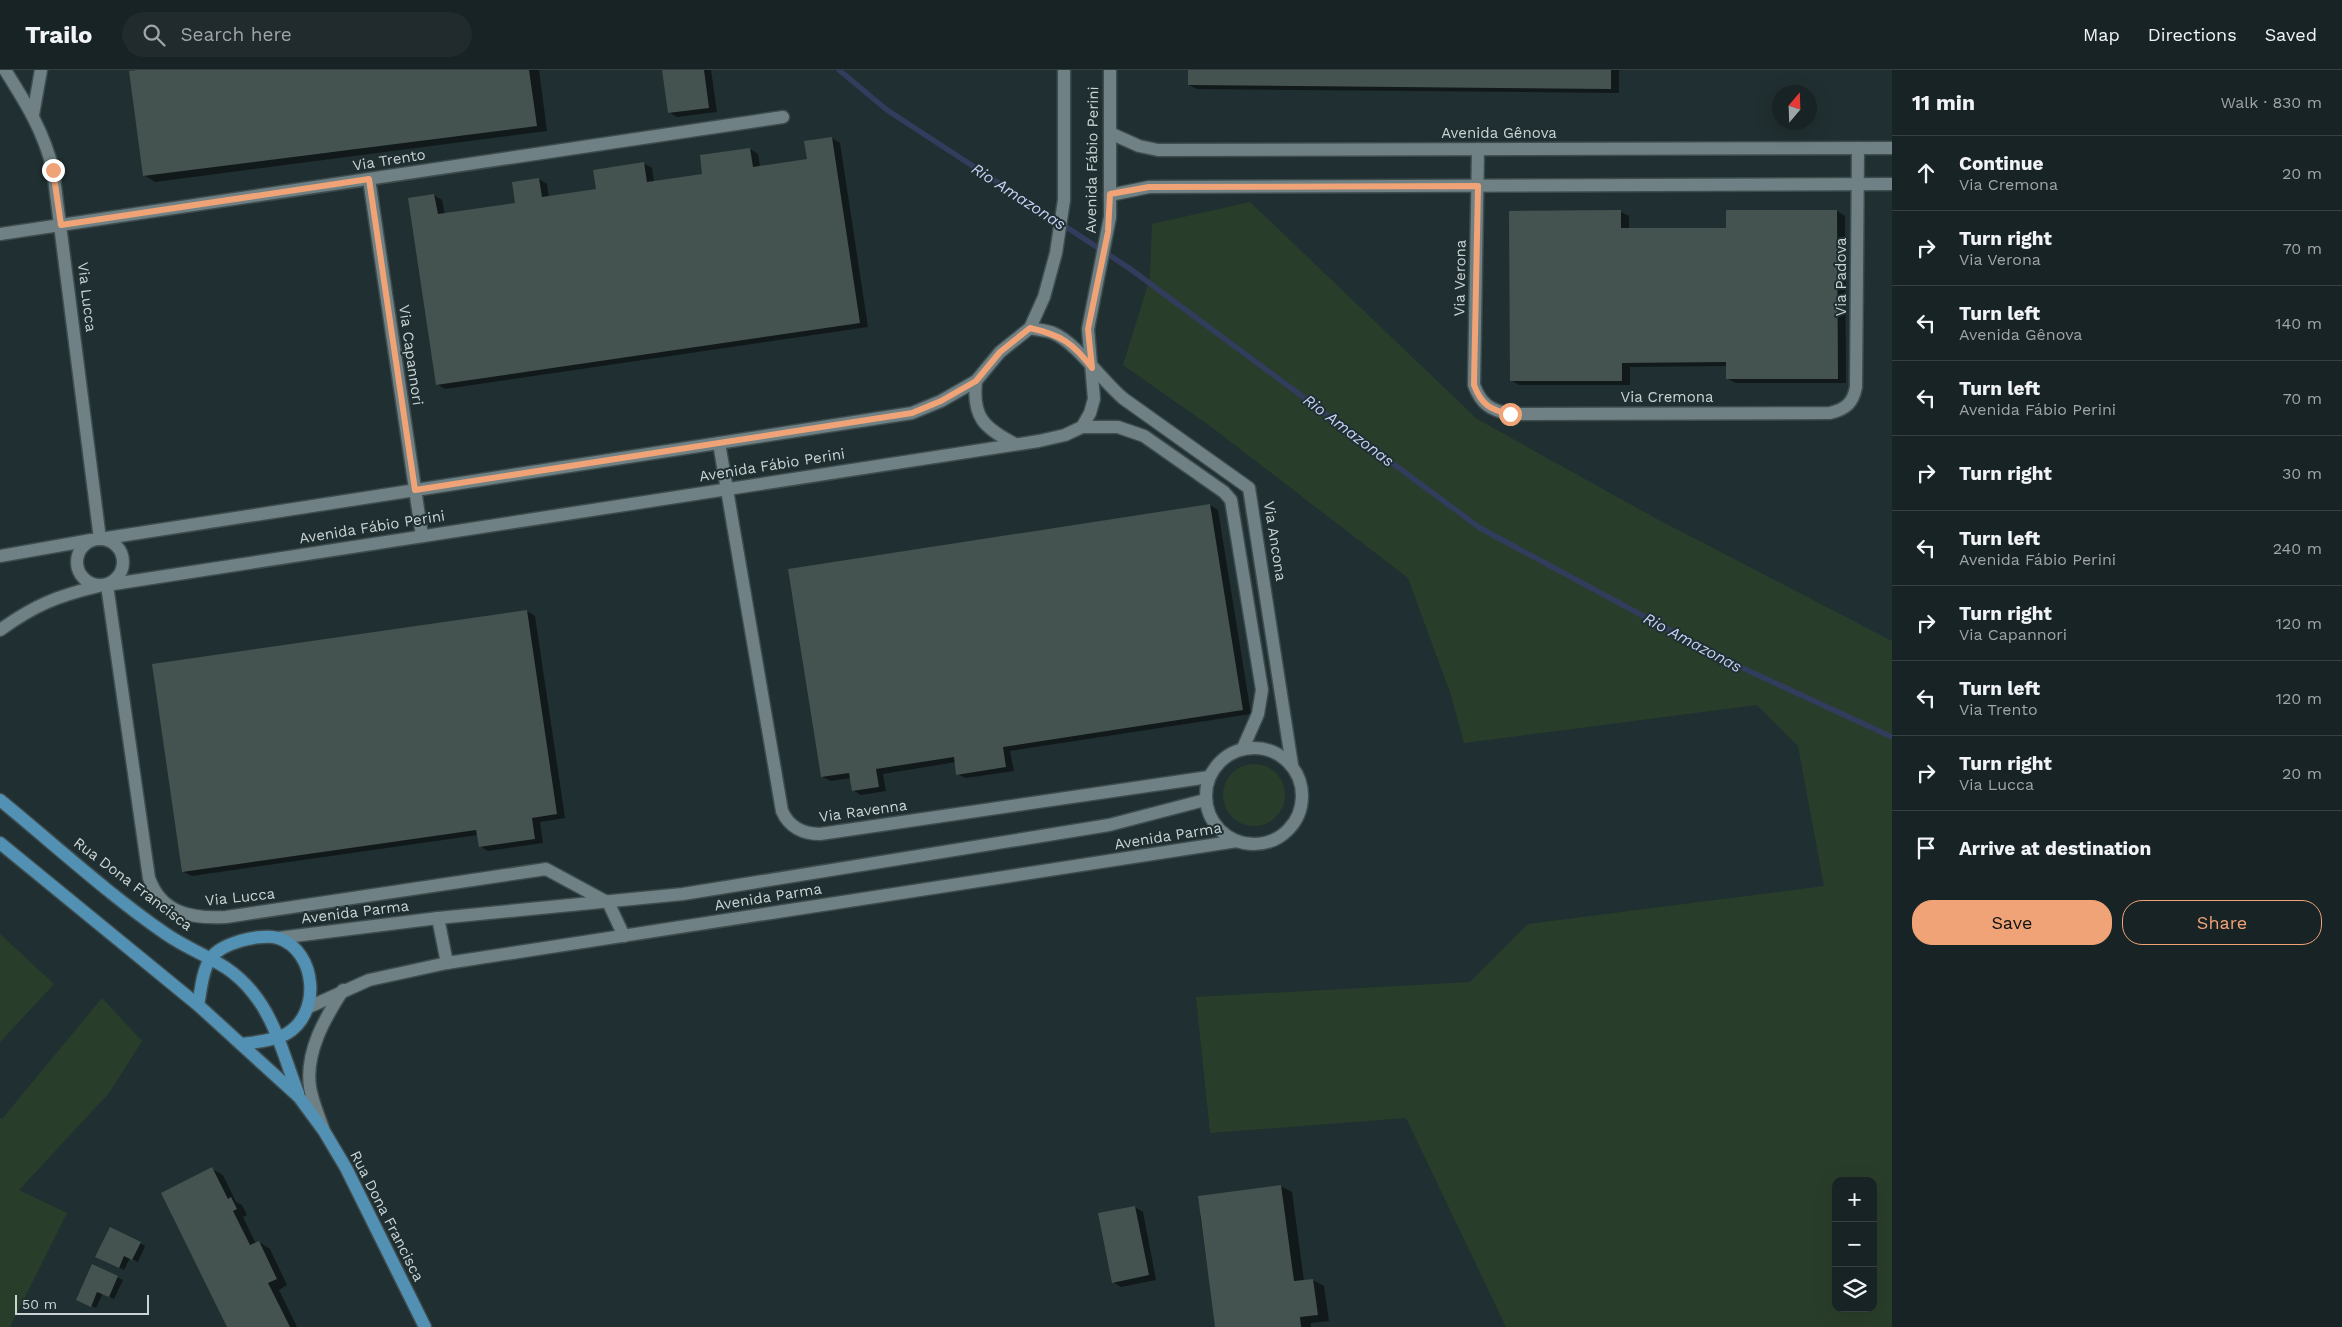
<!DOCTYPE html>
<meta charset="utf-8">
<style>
:root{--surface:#182325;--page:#212b2d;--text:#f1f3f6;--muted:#9fa4a7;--line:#364042;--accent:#efa376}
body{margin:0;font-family:"Work Sans",sans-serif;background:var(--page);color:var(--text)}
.controls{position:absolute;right:15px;bottom:15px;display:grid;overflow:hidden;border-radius:10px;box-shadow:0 5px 20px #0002}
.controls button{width:45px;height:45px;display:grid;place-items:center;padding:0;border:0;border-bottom:1px solid var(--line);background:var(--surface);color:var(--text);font:25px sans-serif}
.compass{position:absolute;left:1772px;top:15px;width:45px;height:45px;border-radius:50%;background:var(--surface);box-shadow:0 5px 20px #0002;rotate:19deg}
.scale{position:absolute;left:15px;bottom:12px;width:134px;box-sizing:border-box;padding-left:5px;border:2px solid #cad4d5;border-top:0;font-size:14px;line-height:18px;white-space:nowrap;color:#cad4d5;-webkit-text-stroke:4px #202f31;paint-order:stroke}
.stop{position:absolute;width:15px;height:15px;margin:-11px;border:4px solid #efa376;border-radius:50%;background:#fff}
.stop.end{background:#efa376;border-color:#fff;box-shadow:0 1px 5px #0008}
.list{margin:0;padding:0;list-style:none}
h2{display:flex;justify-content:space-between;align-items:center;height:65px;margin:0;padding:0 20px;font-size:21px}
h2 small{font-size:16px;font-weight:400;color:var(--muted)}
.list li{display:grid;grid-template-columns:32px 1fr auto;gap:15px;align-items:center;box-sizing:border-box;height:75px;padding:0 20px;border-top:1px solid var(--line)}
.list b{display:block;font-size:19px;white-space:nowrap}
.list p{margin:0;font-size:16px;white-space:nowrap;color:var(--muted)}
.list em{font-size:16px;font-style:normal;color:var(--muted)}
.actions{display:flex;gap:10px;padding:15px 20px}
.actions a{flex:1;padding:11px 0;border:1px solid var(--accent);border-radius:20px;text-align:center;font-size:18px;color:var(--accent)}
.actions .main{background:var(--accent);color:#111}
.icon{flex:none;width:28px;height:28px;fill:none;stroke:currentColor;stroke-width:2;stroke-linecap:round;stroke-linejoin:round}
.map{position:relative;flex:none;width:1892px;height:1257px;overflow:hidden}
header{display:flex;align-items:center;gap:30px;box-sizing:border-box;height:70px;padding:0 25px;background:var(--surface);border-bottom:1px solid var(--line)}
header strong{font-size:24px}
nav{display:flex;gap:28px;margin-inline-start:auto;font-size:18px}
.search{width:350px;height:45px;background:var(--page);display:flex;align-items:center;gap:12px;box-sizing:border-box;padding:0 18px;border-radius:28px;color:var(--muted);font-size:19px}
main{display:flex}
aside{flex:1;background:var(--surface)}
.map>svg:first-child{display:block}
.green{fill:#293e2a;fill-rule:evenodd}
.shadow{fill:#0007}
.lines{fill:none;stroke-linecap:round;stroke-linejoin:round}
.stream{stroke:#323c5d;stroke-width:5.5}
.building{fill:#44534f}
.street-casing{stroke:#3e4c4e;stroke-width:15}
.primary-casing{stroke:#3e4c4e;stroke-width:15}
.street{stroke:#6f8184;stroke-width:12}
.primary{stroke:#5291b4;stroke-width:12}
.route{stroke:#efa376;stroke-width:6}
.labels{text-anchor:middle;stroke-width:4;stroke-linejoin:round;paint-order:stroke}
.street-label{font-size:15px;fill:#cad4d5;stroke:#202f31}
.water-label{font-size:16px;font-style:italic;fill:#c4d0f5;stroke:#202f31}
</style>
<header>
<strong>Trailo</strong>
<div class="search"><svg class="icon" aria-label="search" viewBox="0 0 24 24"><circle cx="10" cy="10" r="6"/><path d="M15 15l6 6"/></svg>Search here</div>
<nav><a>Map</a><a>Directions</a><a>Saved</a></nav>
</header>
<main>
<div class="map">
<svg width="1892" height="1257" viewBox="0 0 1892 1257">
<rect width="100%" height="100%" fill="#202f31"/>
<!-- green -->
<g class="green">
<path d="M1250,132L1477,349L1655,448L1892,571V1257H1506L1406,1048L1210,1063L1196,927L1470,912L1528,854L1824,816L1798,676L1757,635L1464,673L1451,625L1408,508L1210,356L1123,295L1150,208L1152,154ZM1836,1111H1873V1238H1836Z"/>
<circle cx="1254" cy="725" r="31"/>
<path d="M0,864L54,914L0,972Z"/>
<path d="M102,928L142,971L109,1023L19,1120L67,1143L10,1257H0V1048L2,1049Z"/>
</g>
<!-- shadow -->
<g class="shadow">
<path d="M146,0H539L547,61L155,112L144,105Z"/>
<path d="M664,0H711L717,42L677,47L669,42Z"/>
<path d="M1189,0H1619V23L1197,19L1189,15Z"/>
<path d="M832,68L840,73L868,257L445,319L437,314L434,125L442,130L445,145L517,134L539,109L547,114L549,128L598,120L643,93L652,98L654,112L704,105L750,79L758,84L760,97L808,90Z"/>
<path d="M1837,141L1845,146L1846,313H1736L1728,309L1727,296L1630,297V315H1519L1511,310L1621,142L1629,146V159H1728Z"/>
<path d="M1210,435L1218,440L1251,644L1010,681L1014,701L966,708L957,704L956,692L883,704L886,721L861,725L853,720L851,708L831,711L823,707Z"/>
<path d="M527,541L535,546L565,748L540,752L543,773L488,781L480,776L478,765L192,806L184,802Z"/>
<path d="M212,1099L223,1105L236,1132L242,1135L247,1145L243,1147L256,1174L259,1172L270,1179L287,1215L279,1220L297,1257H228Z"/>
<path d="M1281,1116L1292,1122L1304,1211L1313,1210L1324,1216L1329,1251L1311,1253V1257H1216L1200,1146Z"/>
<path d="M1135,1137L1143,1142L1156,1210L1121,1217L1113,1212Z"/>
<path d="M140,1173L145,1176L138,1192L130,1188L124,1200L102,1190Z"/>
<path d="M93,1196L123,1210L114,1229L103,1223L96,1238L83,1232Z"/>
</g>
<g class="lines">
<!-- stream -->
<path class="stream" d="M839,0L887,40L1129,198L1480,458L1723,589L1892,667"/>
</g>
<!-- building -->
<g class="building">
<path d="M137,0H529L537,56L143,106L129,1Z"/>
<path d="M662,0H704L709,38L668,43Z"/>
<path d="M1188,0H1611V19L1188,15Z"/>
<path d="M832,67L860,253L436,315L408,128L434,124L438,144L515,133L512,112L539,108L542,127L596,119L593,100L644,92L647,112L702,104L700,85L750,78L753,97L807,89L804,71Z"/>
<path d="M1621,140V158H1726V140H1837L1838,309H1726V292L1622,293V311H1510L1509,141Z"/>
<path d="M1210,434L1243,640L1003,677L1006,697L956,705L954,687L876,699L879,717L852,721L849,703L821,707L788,499Z"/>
<path d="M527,540L557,744L532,748L535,769L479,777L476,760L182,802L152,594Z"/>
<path d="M212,1097L228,1129L231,1127L237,1139L233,1141L250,1175L259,1171L277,1209L268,1213L290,1257H227L161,1123Z"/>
<path d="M1281,1115L1294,1211L1313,1209L1318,1245L1300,1247L1301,1257H1215L1198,1126Z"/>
<path d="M1135,1136L1149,1205L1112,1213L1098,1143Z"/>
<path d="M110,1157L141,1172L132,1190L124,1186L119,1198L95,1187Z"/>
<path d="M92,1194L118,1206L109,1227L97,1222L91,1237L76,1230Z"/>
</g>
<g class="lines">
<defs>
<g id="street">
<path d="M5,0C26,33 44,62 53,100L100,469"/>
<path d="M33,45L41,0"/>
<path d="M1110,63L1139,76L1158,80L1892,78"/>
<path d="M1478,79L1474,315C1481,334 1490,340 1510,344L1830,343C1846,339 1853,333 1856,317L1858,78"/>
<path d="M369,109L422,466"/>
<path d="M1110,125L1149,117L1892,114"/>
<path d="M0,164L783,47"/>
<path d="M1030,258C1037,260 1046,260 1053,263C1077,273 1102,311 1124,329L1249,418L1292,695"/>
<path d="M976,311C972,347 984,358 1015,374"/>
<path d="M1082,357H1118L1144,366L1224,422L1231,430L1262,620L1258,644L1243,678"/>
<path d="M719,373L782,741C789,757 803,764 820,764L1209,707"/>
<circle cx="100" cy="492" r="23"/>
<path d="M100,469L912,343L941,331L976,311L1000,282L1030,258L1044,227L1056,183L1064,130V0"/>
<path d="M0,486L91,470"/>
<path d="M107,515L1039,371L1065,365L1082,357L1090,343L1094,329L1088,259L1110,147V0"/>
<path d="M107,515L149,808C161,843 191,849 226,847L546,799L607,832"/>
<path d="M0,560C35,535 57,526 99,516"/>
<circle cx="1254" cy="726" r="48"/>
<path d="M608,832L624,866"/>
<path d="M438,848L447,893"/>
<path d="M278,868L438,848L683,824L1109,755L1205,730"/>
<path d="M309,937L369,910L447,893L1237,771"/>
<path d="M323,1058C318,1045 312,1030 310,1017C305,982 325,948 343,920"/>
</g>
<g id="primary">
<path d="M0,730C55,775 108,824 166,864C198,886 227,890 253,923C276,951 285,990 298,1023"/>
<path d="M0,773L198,935L299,1027L324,1061L346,1098L425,1257"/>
<path d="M198,935C201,921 202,900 211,888C217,879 230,874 240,871C250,868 267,865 278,868C317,881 322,944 286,964C272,971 256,972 241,974"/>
</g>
</defs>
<!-- street casing -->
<use href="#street" class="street-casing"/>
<!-- primary casing -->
<use href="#primary" class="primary-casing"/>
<!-- street -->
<use href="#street" class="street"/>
<!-- primary -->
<use href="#primary" class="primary"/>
</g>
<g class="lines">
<!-- route -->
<path class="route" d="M53,100L61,155L369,109L415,420L912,343L941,331L976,311L1000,282L1030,258C1061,265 1073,273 1092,298L1088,259L1108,162L1110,124L1149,117L1478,116L1474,315C1481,334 1490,340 1510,344"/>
</g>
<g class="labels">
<!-- street labels -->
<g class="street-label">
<text x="1499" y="68">Avenida Gênova</text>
<text transform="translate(389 90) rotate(-9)" y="5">Via Trento</text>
<text transform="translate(1092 90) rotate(-89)" y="5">Avenida Fábio Perini</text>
<text transform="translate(1841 207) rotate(-90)" y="5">Via Padova</text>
<text transform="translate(1460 208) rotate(-89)" y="5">Via Verona</text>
<text transform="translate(87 227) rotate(83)" y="5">Via Lucca</text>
<text transform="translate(411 285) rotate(82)" y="5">Via Capannori</text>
<text x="1667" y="332">Via Cremona</text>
<text transform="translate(772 395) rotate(-9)" y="5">Avenida Fábio Perini</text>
<text transform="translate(372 457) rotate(-9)" y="5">Avenida Fábio Perini</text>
<text transform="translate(1275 471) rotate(81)" y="5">Via Ancona</text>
<text transform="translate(863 741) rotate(-8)" y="5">Via Ravenna</text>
<text transform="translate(1168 766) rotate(-9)" y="5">Avenida Parma</text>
<text transform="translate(133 814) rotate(37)" y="5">Rua Dona Francisca</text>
<text transform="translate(240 827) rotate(-6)" y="5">Via Lucca</text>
<text transform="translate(768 827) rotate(-9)" y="5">Avenida Parma</text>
<text transform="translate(355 842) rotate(-7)" y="5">Avenida Parma</text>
<text transform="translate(387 1146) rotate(63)" y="5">Rua Dona Francisca</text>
</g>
<!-- water labels -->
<g class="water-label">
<text transform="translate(1019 126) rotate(33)" y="6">Rio Amazonas</text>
<text transform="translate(1349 360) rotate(37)" y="6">Rio Amazonas</text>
<text transform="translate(1693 572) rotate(28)" y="6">Rio Amazonas</text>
</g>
</g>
</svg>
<div class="controls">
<button>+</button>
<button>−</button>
<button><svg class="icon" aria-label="layers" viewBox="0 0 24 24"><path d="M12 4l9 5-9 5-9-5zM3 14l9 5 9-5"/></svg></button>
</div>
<svg class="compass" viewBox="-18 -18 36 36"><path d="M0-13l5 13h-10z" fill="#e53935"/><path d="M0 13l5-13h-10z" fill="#9fa4a7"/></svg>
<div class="scale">50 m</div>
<div class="stop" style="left:1510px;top:344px"></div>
<div class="stop end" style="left:53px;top:100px"></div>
</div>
<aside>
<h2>11 min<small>Walk · 830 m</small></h2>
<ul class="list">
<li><svg class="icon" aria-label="ahead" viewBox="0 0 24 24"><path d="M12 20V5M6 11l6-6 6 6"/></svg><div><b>Continue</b><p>Via Cremona</p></div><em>20 m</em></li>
<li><svg class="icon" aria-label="right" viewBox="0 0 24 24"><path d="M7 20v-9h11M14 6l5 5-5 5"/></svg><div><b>Turn right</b><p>Via Verona</p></div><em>70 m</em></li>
<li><svg class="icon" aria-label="left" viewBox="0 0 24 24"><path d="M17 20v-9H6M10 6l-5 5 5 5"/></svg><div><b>Turn left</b><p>Avenida Gênova</p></div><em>140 m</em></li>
<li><svg class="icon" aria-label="left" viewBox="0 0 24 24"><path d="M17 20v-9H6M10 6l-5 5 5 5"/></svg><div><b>Turn left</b><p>Avenida Fábio Perini</p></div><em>70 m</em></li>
<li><svg class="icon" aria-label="right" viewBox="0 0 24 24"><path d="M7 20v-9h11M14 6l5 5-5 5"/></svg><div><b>Turn right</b></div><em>30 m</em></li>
<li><svg class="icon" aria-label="left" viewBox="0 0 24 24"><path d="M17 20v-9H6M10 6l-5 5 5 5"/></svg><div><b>Turn left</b><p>Avenida Fábio Perini</p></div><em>240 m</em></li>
<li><svg class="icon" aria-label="right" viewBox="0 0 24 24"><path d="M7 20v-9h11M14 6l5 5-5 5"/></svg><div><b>Turn right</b><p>Via Capannori</p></div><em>120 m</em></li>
<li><svg class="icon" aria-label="left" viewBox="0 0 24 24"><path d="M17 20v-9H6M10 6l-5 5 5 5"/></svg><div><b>Turn left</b><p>Via Trento</p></div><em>120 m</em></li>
<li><svg class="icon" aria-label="right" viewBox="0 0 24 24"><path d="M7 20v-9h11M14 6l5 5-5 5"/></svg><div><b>Turn right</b><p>Via Lucca</p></div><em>20 m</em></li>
<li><svg class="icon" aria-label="arrive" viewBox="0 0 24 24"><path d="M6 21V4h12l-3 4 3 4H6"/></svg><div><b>Arrive at destination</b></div></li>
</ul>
<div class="actions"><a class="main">Save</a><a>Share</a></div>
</aside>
</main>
